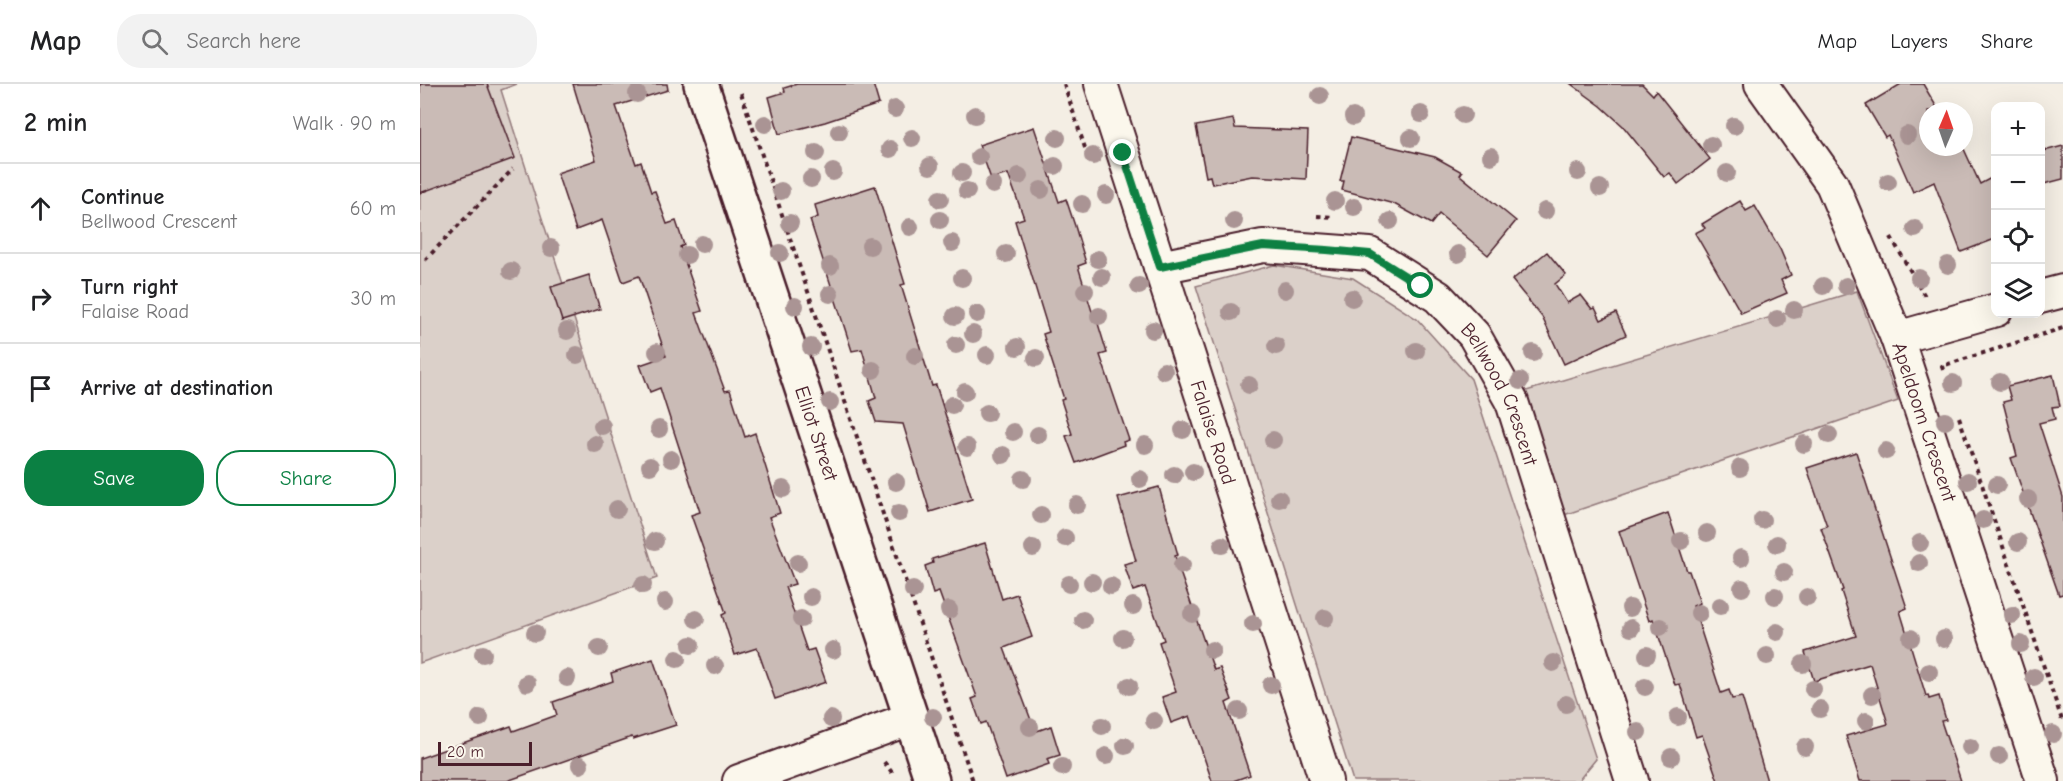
<!DOCTYPE html>
<meta charset="utf-8">
<style>
:root{--surface:#fff;--page:#f2f2f2;--text:#202124;--muted:#757577;--line:#e0e0e0;--accent:#0b8043}
body{margin:0;font-family:"Comic Neue",sans-serif;background:var(--page);color:var(--text)}
.controls{position:absolute;right:18px;top:18px;display:grid;overflow:hidden;border-radius:12px;box-shadow:0 6px 24px #0002}
.controls button{width:54px;height:54px;display:grid;place-items:center;padding:0;border:0;border-bottom:2px solid var(--line);background:var(--surface);color:var(--text);font:30px sans-serif}
.compass{position:absolute;left:1499px;top:18px;width:54px;height:54px;border-radius:50%;background:var(--surface);box-shadow:0 6px 24px #0002;rotate:2deg}
.scale{position:absolute;left:18px;bottom:15px;width:94px;box-sizing:border-box;padding-left:6px;border:3px solid #4a1f2b;border-top:0;font-size:16px;line-height:21px;white-space:nowrap;color:#4a1f2b;-webkit-text-stroke:4px #fbf7ec;paint-order:stroke}
.stop{position:absolute;width:18px;height:18px;margin:-14px;border:4px solid #0b8043;border-radius:50%;background:#fff}
.stop.end{background:#0b8043;border-color:#fff;box-shadow:0 2px 6px #0008}
.list{margin:0;padding:0;list-style:none}
h2{display:flex;justify-content:space-between;align-items:center;height:78px;margin:0;padding:0 24px;font-size:26px}
h2 small{font-size:20px;font-weight:400;color:var(--muted)}
.list li{display:grid;grid-template-columns:39px 1fr auto;gap:18px;align-items:center;box-sizing:border-box;height:90px;padding:0 24px;border-top:2px solid var(--line)}
.list b{display:block;font-size:22px;white-space:nowrap}
.list p{margin:0;font-size:20px;white-space:nowrap;color:var(--muted)}
.list em{font-size:20px;font-style:normal;color:var(--muted)}
.actions{display:flex;gap:12px;padding:18px 24px}
.actions a{flex:1;padding:14px 0;border:2px solid var(--accent);border-radius:24px;text-align:center;font-size:21px;color:var(--accent)}
.actions .main{background:var(--accent);color:#fff}
.icon{flex:none;width:33px;height:33px;fill:none;stroke:currentColor;stroke-width:2;stroke-linecap:round;stroke-linejoin:round}
.map{position:relative;flex:none;width:1643px;height:697px;overflow:hidden}
header{display:flex;align-items:center;gap:36px;box-sizing:border-box;height:84px;padding:0 30px;background:var(--surface);border-bottom:2px solid var(--line)}
header strong{font-size:28px}
nav{display:flex;gap:33px;margin-inline-start:auto;font-size:21px}
.search{width:420px;height:54px;background:var(--page);display:flex;align-items:center;gap:15px;box-sizing:border-box;padding:0 21px;border-radius:24px;color:var(--muted);font-size:22px}
main{display:flex}
aside{flex:1;background:var(--surface)}
.map>svg:first-child{display:block}
.green{fill:#dbd0c9;stroke:#92787a;stroke-width:1.5}
.building{fill:#cabbb6;stroke:#4a1f2b;stroke-width:1.5}
.lines{fill:none;stroke-linecap:round;stroke-linejoin:round}
.street-casing{stroke:#4a1f2b;stroke-width:36}
.secondary-casing{stroke:#4a1f2b;stroke-width:38}
.path{stroke:#4a1f2b;stroke-width:4;stroke-dasharray:4.5 4.5;stroke-linecap:butt}
.street{stroke:#fbf7ec;stroke-width:32}
.secondary{stroke:#fbf7ec;stroke-width:33}
.tree{fill:#aa9494}
.route{stroke:#0b8043;stroke-width:8}
.labels{text-anchor:middle;stroke-width:4.5;stroke-linejoin:round;paint-order:stroke}
.street-label{font-size:20px;fill:#4a1f2b;stroke:#fbf7ec}
</style>
<header>
<strong>Map</strong>
<div class="search"><svg class="icon" aria-label="search" viewBox="0 0 24 24"><circle cx="10" cy="10" r="6"/><path d="M15 15l6 6"/></svg>Search here</div>
<nav><a>Map</a><a>Layers</a><a>Share</a></nav>
</header>
<main>
<aside>
<h2>2 min<small>Walk · 90 m</small></h2>
<ul class="list">
<li><svg class="icon" aria-label="ahead" viewBox="0 0 24 24"><path d="M12 20V5M6 11l6-6 6 6"/></svg><div><b>Continue</b><p>Bellwood Crescent</p></div><em>60 m</em></li>
<li><svg class="icon" aria-label="right" viewBox="0 0 24 24"><path d="M7 20v-9h11M14 6l5 5-5 5"/></svg><div><b>Turn right</b><p>Falaise Road</p></div><em>30 m</em></li>
<li><svg class="icon" aria-label="arrive" viewBox="0 0 24 24"><path d="M6 21V4h12l-3 4 3 4H6"/></svg><div><b>Arrive at destination</b></div></li>
</ul>
<div class="actions"><a class="main">Save</a><a>Share</a></div>
</aside>
<div class="map">
<svg width="1643" height="697" viewBox="0 0 1643 697">
<rect width="100%" height="100%" fill="#f4eee4"/>
<filter id="ink" filterUnits="userSpaceOnUse"><feTurbulence type="fractalNoise" baseFrequency=".0167" numOctaves="2"/><feDisplacementMap in="SourceGraphic" scale="12" xChannelSelector="R" yChannelSelector="G"/><feConvolveMatrix kernelMatrix="1 2 1 2 8 2 1 2 1" color-interpolation-filters="sRGB"/></filter>
<g filter="url(#ink)">
<!-- green -->
<g class="green">
<path d="M0,0H97L81,6L237,494L0,579Z"/>
<path d="M854,181L933,194L997,235L1051,295L1176,675L1158,697H933L776,202Z"/>
<path d="M1437,207L1478,317L1141,432L1103,308Z"/>
</g>
<!-- building -->
<g class="building">
<path d="M0,0H67L95,74L0,109Z"/>
<path d="M153,0H247L248,6L196,22L216,80L221,78L231,108L235,107L247,140L256,137L264,161L260,163L282,227L276,229L305,307L310,306L325,353L335,349L360,429L349,433L375,500L365,503L387,567L394,565L406,598L355,615L337,564L315,571L302,531L306,529L271,431L280,428L258,360L240,304L230,308L220,281L246,272L219,192L203,198L182,136L156,146L137,89L176,76Z"/>
<path d="M377,0H453L459,20L405,38L359,50L349,13L365,8L364,4Z"/>
<path d="M1151,0H1222L1233,11L1236,7L1290,75L1258,100L1250,89L1244,93L1203,42L1181,22Z"/>
<path d="M1481,0H1503L1519,27H1508V63H1543L1560,100L1575,92V144L1572,146L1575,155L1541,168L1514,98L1493,108L1468,51L1465,53L1446,21Z"/>
<path d="M813,35L815,44L888,47L886,95L832,92L792,100L790,92L786,93L776,42Z"/>
<path d="M614,43L639,118L646,115L655,142L666,179L658,182L674,234L676,233L687,269L680,271L709,356L703,358L704,361L656,379L646,352L652,350L641,316L644,315L623,250L629,248L595,137L604,134L588,90L571,95L559,61Z"/>
<path d="M931,53L1015,73L1042,88L1040,91L1096,137L1068,171L1019,130L1011,140L974,120L922,106L924,97H920Z"/>
<path d="M1643,62V95L1620,101V68Z"/>
<path d="M455,102L485,200L481,201L512,302L516,301L552,415L510,428L483,340L456,338L449,317L456,314L442,265L432,267L390,136L398,133L395,121Z"/>
<path d="M1320,117L1326,127L1335,122L1360,165L1371,191L1361,196L1367,209L1321,229L1275,149L1285,144L1282,140Z"/>
<path d="M1127,168L1146,191L1135,200L1147,219L1161,211L1172,225L1175,224L1181,236L1196,229L1206,251L1144,280L1122,233L1092,196Z"/>
<path d="M169,191L180,225L142,237L131,203Z"/>
<path d="M1633,291L1640,322L1632,323L1635,335L1619,339L1643,413V510L1639,511L1591,374L1597,372L1583,318L1591,316L1587,302Z"/>
<path d="M1436,368L1487,524L1480,527L1506,612L1508,611L1509,615L1519,612L1526,636L1521,637L1541,697H1440L1426,652L1468,640L1450,580L1394,597L1385,568L1436,552L1421,507L1423,506L1401,444L1407,442L1387,384Z"/>
<path d="M739,403L758,471L755,472L761,491L794,586L800,584L812,616L806,619L830,691L813,697H792L770,632L751,639L742,613L756,608L739,558L744,556L725,503L713,507L704,480L716,477L698,414Z"/>
<path d="M1248,429L1267,487H1269L1280,519L1273,522L1301,609L1309,606L1312,615L1322,613L1347,697H1298L1282,651L1276,653L1260,600L1255,601L1233,535L1229,537L1199,447Z"/>
<path d="M565,459L582,515L597,510L612,553L584,564L614,644H616L617,647L631,642L640,671L627,675L629,680L586,695L566,638L561,640L552,615L557,613L519,508L513,510L505,482L513,479L512,475Z"/>
<path d="M233,575L256,641L213,655L212,653L87,697H0V674L91,642L93,647L137,631L133,618L193,597L191,589Z"/>
</g>
<g class="lines">
<defs>
<g id="street">
<path id="s1" d="M681,0L906,697"/>
<path id="s2" d="M1341,0L1412,100L1477,254L1623,697"/>
<path id="s3" d="M740,183L843,162L950,170L1018,213L1054,251L1092,318L1212,697"/>
<path d="M1620,213L1643,207"/>
<path d="M1477,254L1576,226"/>
<path d="M319,697L492,634"/>
</g>
<g id="secondary">
<path id="s4" d="M281,0L512,697"/>
</g>
</defs>
<!-- street casing -->
<use href="#street" class="street-casing"/>
<!-- secondary casing -->
<use href="#secondary" class="secondary-casing"/>
<!-- path -->
<g class="path">
<path d="M644,0L667,70"/>
<path d="M321,9L553,697"/>
<path d="M897,132L913,133"/>
<path d="M1471,153L1506,214"/>
<path d="M5,176L93,85"/>
<path d="M1523,286L1522,282L1643,244"/>
<path d="M1539,333L1643,639"/>
<path d="M464,678L474,691"/>
</g>
<!-- street -->
<use href="#street" class="street"/>
<!-- secondary -->
<use href="#secondary" class="secondary"/>
</g>
<!-- trees -->
<g class="tree">
<circle cx="217" cy="10" r="9"/>
<circle cx="900" cy="12" r="9"/>
<circle cx="475" cy="25" r="9"/>
<circle cx="1001" cy="30" r="9"/>
<circle cx="555" cy="31" r="9"/>
<circle cx="1043" cy="31" r="9"/>
<circle cx="933" cy="33" r="9"/>
<circle cx="345" cy="40" r="9"/>
<circle cx="1314" cy="42" r="9"/>
<circle cx="419" cy="48" r="9"/>
<circle cx="1487" cy="51" r="9"/>
<circle cx="492" cy="54" r="9"/>
<circle cx="637" cy="54" r="9"/>
<circle cx="991" cy="54" r="9"/>
<circle cx="1291" cy="61" r="9"/>
<circle cx="470" cy="65" r="9"/>
<circle cx="396" cy="69" r="9"/>
<circle cx="673" cy="72" r="9"/>
<circle cx="1071" cy="72" r="9"/>
<circle cx="559" cy="73" r="9"/>
<circle cx="510" cy="82" r="9"/>
<circle cx="635" cy="82" r="9"/>
<circle cx="413" cy="88" r="9"/>
<circle cx="1158" cy="88" r="9"/>
<circle cx="542" cy="89" r="9"/>
<circle cx="1307" cy="89" r="9"/>
<circle cx="599" cy="92" r="9"/>
<circle cx="391" cy="95" r="9"/>
<circle cx="1468" cy="98" r="9"/>
<circle cx="573" cy="101" r="9"/>
<circle cx="1180" cy="104" r="9"/>
<circle cx="621" cy="106" r="9"/>
<circle cx="361" cy="107" r="9"/>
<circle cx="547" cy="107" r="9"/>
<circle cx="686" cy="111" r="9"/>
<circle cx="520" cy="115" r="9"/>
<circle cx="915" cy="117" r="9"/>
<circle cx="662" cy="120" r="9"/>
<circle cx="934" cy="123" r="9"/>
<circle cx="1125" cy="127" r="9"/>
<circle cx="520" cy="136" r="9"/>
<circle cx="814" cy="137" r="9"/>
<circle cx="970" cy="137" r="9"/>
<circle cx="370" cy="139" r="9"/>
<circle cx="490" cy="143" r="9"/>
<circle cx="1495" cy="145" r="9"/>
<circle cx="532" cy="159" r="9"/>
<circle cx="282" cy="160" r="9"/>
<circle cx="450" cy="162" r="9"/>
<circle cx="131" cy="164" r="9"/>
<circle cx="360" cy="169" r="9"/>
<circle cx="586" cy="170" r="9"/>
<circle cx="1038" cy="170" r="9"/>
<circle cx="267" cy="171" r="9"/>
<circle cx="678" cy="175" r="9"/>
<circle cx="1528" cy="181" r="9"/>
<circle cx="410" cy="182" r="9"/>
<circle cx="91" cy="187" r="9"/>
<circle cx="682" cy="193" r="9"/>
<circle cx="542" cy="194" r="9"/>
<circle cx="1499" cy="194" r="9"/>
<circle cx="719" cy="202" r="9"/>
<circle cx="1403" cy="202" r="9"/>
<circle cx="1426" cy="202" r="9"/>
<circle cx="865" cy="206" r="9"/>
<circle cx="665" cy="207" r="9"/>
<circle cx="410" cy="210" r="9"/>
<circle cx="932" cy="214" r="9"/>
<circle cx="375" cy="222" r="9"/>
<circle cx="1374" cy="226" r="9"/>
<circle cx="811" cy="228" r="9"/>
<circle cx="557" cy="230" r="9"/>
<circle cx="535" cy="232" r="9"/>
<circle cx="679" cy="232" r="9"/>
<circle cx="1357" cy="235" r="9"/>
<circle cx="733" cy="246" r="9"/>
<circle cx="147" cy="247" r="9"/>
<circle cx="553" cy="250" r="9"/>
<circle cx="536" cy="261" r="9"/>
<circle cx="856" cy="262" r="9"/>
<circle cx="391" cy="263" r="9"/>
<circle cx="597" cy="263" r="9"/>
<circle cx="996" cy="267" r="9"/>
<circle cx="237" cy="268" r="9"/>
<circle cx="1113" cy="269" r="9"/>
<circle cx="157" cy="271" r="9"/>
<circle cx="567" cy="271" r="9"/>
<circle cx="495" cy="272" r="9"/>
<circle cx="616" cy="274" r="9"/>
<circle cx="453" cy="286" r="9"/>
<circle cx="744" cy="287" r="9"/>
<circle cx="1100" cy="297" r="9"/>
<circle cx="1580" cy="298" r="9"/>
<circle cx="1533" cy="299" r="9"/>
<circle cx="829" cy="301" r="9"/>
<circle cx="545" cy="308" r="9"/>
<circle cx="410" cy="318" r="9"/>
<circle cx="532" cy="321" r="9"/>
<circle cx="567" cy="329" r="9"/>
<circle cx="1525" cy="337" r="9"/>
<circle cx="182" cy="342" r="9"/>
<circle cx="239" cy="345" r="9"/>
<circle cx="763" cy="346" r="9"/>
<circle cx="593" cy="348" r="9"/>
<circle cx="618" cy="351" r="9"/>
<circle cx="1409" cy="351" r="9"/>
<circle cx="853" cy="356" r="9"/>
<circle cx="175" cy="360" r="9"/>
<circle cx="1384" cy="360" r="9"/>
<circle cx="725" cy="361" r="9"/>
<circle cx="547" cy="363" r="9"/>
<circle cx="1466" cy="367" r="9"/>
<circle cx="583" cy="371" r="9"/>
<circle cx="251" cy="375" r="9"/>
<circle cx="230" cy="382" r="9"/>
<circle cx="1320" cy="384" r="9"/>
<circle cx="773" cy="388" r="9"/>
<circle cx="754" cy="391" r="9"/>
<circle cx="603" cy="395" r="9"/>
<circle cx="720" cy="395" r="9"/>
<circle cx="1548" cy="397" r="9"/>
<circle cx="476" cy="398" r="9"/>
<circle cx="1577" cy="401" r="9"/>
<circle cx="363" cy="405" r="9"/>
<circle cx="859" cy="415" r="9"/>
<circle cx="1608" cy="415" r="9"/>
<circle cx="657" cy="421" r="9"/>
<circle cx="197" cy="425" r="9"/>
<circle cx="479" cy="429" r="9"/>
<circle cx="621" cy="431" r="9"/>
<circle cx="1342" cy="436" r="9"/>
<circle cx="1563" cy="436" r="9"/>
<circle cx="1287" cy="449" r="9"/>
<circle cx="645" cy="454" r="9"/>
<circle cx="235" cy="457" r="9"/>
<circle cx="1261" cy="457" r="9"/>
<circle cx="1598" cy="458" r="9"/>
<circle cx="1500" cy="459" r="9"/>
<circle cx="1357" cy="460" r="9"/>
<circle cx="802" cy="461" r="9"/>
<circle cx="613" cy="464" r="9"/>
<circle cx="1321" cy="474" r="9"/>
<circle cx="378" cy="479" r="9"/>
<circle cx="1499" cy="479" r="9"/>
<circle cx="762" cy="481" r="9"/>
<circle cx="1364" cy="488" r="9"/>
<circle cx="672" cy="498" r="9"/>
<circle cx="649" cy="500" r="9"/>
<circle cx="223" cy="501" r="9"/>
<circle cx="691" cy="502" r="9"/>
<circle cx="1322" cy="504" r="9"/>
<circle cx="493" cy="506" r="9"/>
<circle cx="1355" cy="512" r="9"/>
<circle cx="391" cy="513" r="9"/>
<circle cx="1387" cy="513" r="9"/>
<circle cx="245" cy="518" r="9"/>
<circle cx="713" cy="522" r="9"/>
<circle cx="1300" cy="522" r="9"/>
<circle cx="1210" cy="524" r="9"/>
<circle cx="529" cy="526" r="9"/>
<circle cx="1279" cy="529" r="9"/>
<circle cx="772" cy="530" r="9"/>
<circle cx="1592" cy="531" r="9"/>
<circle cx="905" cy="534" r="9"/>
<circle cx="276" cy="535" r="9"/>
<circle cx="381" cy="535" r="9"/>
<circle cx="663" cy="536" r="9"/>
<circle cx="833" cy="540" r="9"/>
<circle cx="1240" cy="543" r="9"/>
<circle cx="1211" cy="544" r="9"/>
<circle cx="1357" cy="548" r="9"/>
<circle cx="115" cy="549" r="9"/>
<circle cx="703" cy="554" r="9"/>
<circle cx="1491" cy="554" r="9"/>
<circle cx="1524" cy="555" r="9"/>
<circle cx="1601" cy="560" r="9"/>
<circle cx="271" cy="561" r="9"/>
<circle cx="179" cy="564" r="9"/>
<circle cx="413" cy="566" r="9"/>
<circle cx="792" cy="566" r="9"/>
<circle cx="63" cy="570" r="9"/>
<circle cx="1227" cy="571" r="9"/>
<circle cx="1347" cy="572" r="9"/>
<circle cx="257" cy="575" r="9"/>
<circle cx="1133" cy="579" r="9"/>
<circle cx="1383" cy="580" r="9"/>
<circle cx="295" cy="582" r="9"/>
<circle cx="1509" cy="588" r="9"/>
<circle cx="1614" cy="593" r="9"/>
<circle cx="147" cy="594" r="9"/>
<circle cx="107" cy="599" r="9"/>
<circle cx="851" cy="601" r="9"/>
<circle cx="709" cy="602" r="9"/>
<circle cx="1225" cy="603" r="9"/>
<circle cx="1393" cy="605" r="9"/>
<circle cx="1452" cy="611" r="9"/>
<circle cx="1146" cy="620" r="9"/>
<circle cx="1400" cy="625" r="9"/>
<circle cx="819" cy="627" r="9"/>
<circle cx="513" cy="633" r="9"/>
<circle cx="1258" cy="633" r="9"/>
<circle cx="60" cy="634" r="9"/>
<circle cx="411" cy="635" r="9"/>
<circle cx="734" cy="637" r="9"/>
<circle cx="1446" cy="637" r="9"/>
<circle cx="682" cy="642" r="9"/>
<circle cx="610" cy="643" r="9"/>
<circle cx="1218" cy="648" r="9"/>
<circle cx="1633" cy="650" r="9"/>
<circle cx="705" cy="662" r="9"/>
<circle cx="1385" cy="663" r="9"/>
<circle cx="1550" cy="663" r="9"/>
<circle cx="686" cy="672" r="9"/>
<circle cx="1579" cy="672" r="9"/>
<circle cx="1251" cy="673" r="9"/>
<circle cx="160" cy="681" r="9"/>
<circle cx="642" cy="683" r="9"/>
</g>
</g>
<g class="lines" filter="url(#ink)">
<!-- route -->
<path class="route" d="M703,69L740,183L843,162L907,166L950,170L1001,202"/>
</g>
<g class="labels">
<!-- street labels -->
<g class="street-label">
<text dy="7" stroke="none"><textPath href="#s3" startOffset="410">Bellwood Crescent</textPath></text>
<text dy="7" stroke="none"><textPath href="#s2" startOffset="378">Apeldoom Crescent</textPath></text>
<text dy="7" stroke="none"><textPath href="#s4" startOffset="368">Elliot Street</textPath></text>
<text dy="7" stroke="none"><textPath href="#s1" startOffset="366">Falaise Road</textPath></text>
</g>
</g>
</svg>
<div class="controls">
<button>+</button>
<button>−</button>
<button><svg class="icon" aria-label="locate" viewBox="0 0 24 24"><circle cx="12" cy="12" r="6"/><path d="M12 2v4M12 18v4M2 12h4M18 12h4"/></svg></button>
<button><svg class="icon" aria-label="layers" viewBox="0 0 24 24"><path d="M12 4l9 5-9 5-9-5zM3 14l9 5 9-5"/></svg></button>
</div>
<svg class="compass" viewBox="-18 -18 36 36"><path d="M0-13l5 13h-10z" fill="#e53935"/><path d="M0 13l5-13h-10z" fill="#757577"/></svg>
<div class="scale">20 m</div>
<div class="stop" style="left:1001px;top:202px"></div>
<div class="stop end" style="left:703px;top:69px"></div>
</div>
</main>
